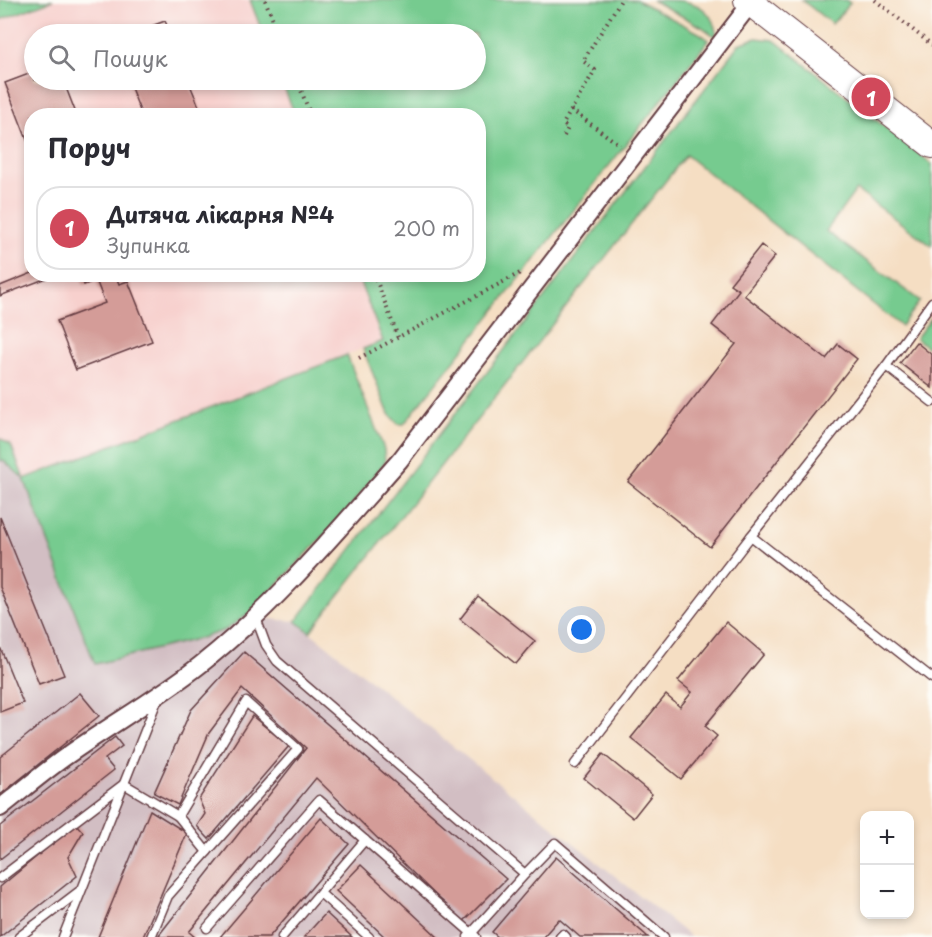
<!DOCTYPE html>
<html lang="uk">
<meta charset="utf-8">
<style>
:root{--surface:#fff;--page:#f7f7f7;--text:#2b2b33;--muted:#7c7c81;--line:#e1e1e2;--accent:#d1495b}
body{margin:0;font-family:"Playpen Sans",sans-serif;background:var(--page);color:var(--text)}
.controls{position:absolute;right:18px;bottom:18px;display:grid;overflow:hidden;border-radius:12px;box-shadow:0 3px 9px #0003}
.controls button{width:54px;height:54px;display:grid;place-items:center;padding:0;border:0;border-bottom:2px solid var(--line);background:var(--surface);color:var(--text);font:30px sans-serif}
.you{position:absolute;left:582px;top:630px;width:21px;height:21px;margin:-15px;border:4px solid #fff;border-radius:50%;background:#1a73e8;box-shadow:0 0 0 9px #1a73e833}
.badge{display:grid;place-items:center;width:39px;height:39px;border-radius:50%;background:var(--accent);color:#fff;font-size:20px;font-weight:700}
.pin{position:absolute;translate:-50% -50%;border:3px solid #fff;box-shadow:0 2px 6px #0006}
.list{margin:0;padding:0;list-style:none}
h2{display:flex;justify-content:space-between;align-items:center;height:78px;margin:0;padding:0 24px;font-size:26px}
h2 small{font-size:20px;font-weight:400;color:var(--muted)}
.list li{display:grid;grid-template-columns:39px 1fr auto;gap:18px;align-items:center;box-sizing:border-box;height:84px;margin:0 12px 12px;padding:0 12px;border:2px solid var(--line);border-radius:24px}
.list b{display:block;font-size:22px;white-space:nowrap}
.list p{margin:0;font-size:20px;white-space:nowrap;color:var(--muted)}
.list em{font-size:20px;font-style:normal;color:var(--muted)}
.icon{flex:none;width:33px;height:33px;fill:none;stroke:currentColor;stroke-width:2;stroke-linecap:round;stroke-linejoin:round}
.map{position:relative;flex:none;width:932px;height:937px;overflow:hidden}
.search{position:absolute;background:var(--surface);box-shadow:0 3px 9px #0003;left:24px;top:24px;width:462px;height:66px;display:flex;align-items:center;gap:15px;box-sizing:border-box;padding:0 21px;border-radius:33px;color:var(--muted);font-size:22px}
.panel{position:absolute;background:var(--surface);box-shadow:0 3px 9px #0003;left:24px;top:108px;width:462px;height:174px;border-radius:24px}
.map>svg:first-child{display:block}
.built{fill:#f7d0cd}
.industrial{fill:#d2bec3}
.green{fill:#76cb8f;stroke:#60755d;stroke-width:1.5}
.building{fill:#d49c98}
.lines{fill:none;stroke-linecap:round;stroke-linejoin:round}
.lane-casing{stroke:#643c42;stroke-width:11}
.street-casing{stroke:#643c42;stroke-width:20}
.primary-casing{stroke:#643c42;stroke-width:28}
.path{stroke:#643c42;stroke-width:4;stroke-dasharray:1.5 4.5;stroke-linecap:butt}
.lane{stroke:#fff;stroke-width:8}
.street{stroke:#fff;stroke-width:16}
.primary{stroke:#fff;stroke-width:26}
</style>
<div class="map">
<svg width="932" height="937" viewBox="0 0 932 937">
<rect width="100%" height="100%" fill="#fdfcf7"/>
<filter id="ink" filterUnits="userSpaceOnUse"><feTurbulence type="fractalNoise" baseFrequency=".0167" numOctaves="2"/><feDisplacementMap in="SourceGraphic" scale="12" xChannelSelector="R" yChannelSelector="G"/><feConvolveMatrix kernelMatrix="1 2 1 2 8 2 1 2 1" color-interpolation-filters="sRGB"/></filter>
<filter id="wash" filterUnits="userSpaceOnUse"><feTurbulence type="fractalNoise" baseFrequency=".008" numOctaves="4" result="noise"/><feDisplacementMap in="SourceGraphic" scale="24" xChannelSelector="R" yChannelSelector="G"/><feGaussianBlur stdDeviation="1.35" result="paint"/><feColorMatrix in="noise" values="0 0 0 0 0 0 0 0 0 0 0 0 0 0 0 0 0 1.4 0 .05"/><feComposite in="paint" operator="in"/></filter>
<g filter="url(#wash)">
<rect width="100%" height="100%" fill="#f5dec3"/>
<!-- built -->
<path class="built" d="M53,0H250L263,34H34V80H281L295,115L32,116V274L357,275L383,341L24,479L11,445L0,438V20Z"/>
<!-- industrial -->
<path class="industrial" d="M3,460L24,479L95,664L250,613L256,618L296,621L691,937H0V461Z"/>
<!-- green -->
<g class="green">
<path d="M0,0H53L0,20Z"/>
<path d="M250,0H637L699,33L709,40L404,424H398L389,414L363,349L383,341L357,275L478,274V116L295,115L281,80H476V34H263Z"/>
<path d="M652,0C686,0 713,0 717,38L702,27Z"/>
<path d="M802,0H846L850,3L832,24Z"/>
<path d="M756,38L774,40L932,164V246L856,190L826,231L920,301L901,326L686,155L310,632L296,621L739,44Z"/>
<path d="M932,317V351L916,338Z"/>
<path d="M347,355L384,449L385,462L344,515L250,613L225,630L201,638L95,664L24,479L3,460L0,461V438L11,445L24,479Z"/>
</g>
<g id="blocks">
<!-- building -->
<g class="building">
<path d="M165,21L171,34H130Z"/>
<path d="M34,72V80H63L77,116H32L31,150L5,83Z"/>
<path d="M128,80H188L203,116H142Z"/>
<path d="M761,245L775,256L744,295L826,359L838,344L857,359L710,547L628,482L736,344L712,325L739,290L730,284Z"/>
<path d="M32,273L55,275L0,296V286Z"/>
<path d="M80,274H115L119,284L128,281L152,341L76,370L57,321L105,303L96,280L84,285Z"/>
<path d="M916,342L932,355V388L900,363Z"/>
<path d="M0,517L64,675L39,684L0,587Z"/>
<path d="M478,596L535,641L516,664L460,619Z"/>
<path d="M726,622L764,654L705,726L717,736L681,779L631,738L666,695L680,707L692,692L678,681Z"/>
<path d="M0,647L23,703L0,712Z"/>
<path d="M244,652L506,879L463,922L316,778L189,932L195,937H161L159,935L306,748L242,689L209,733L178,805L154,793L191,710Z"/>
<path d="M80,693L99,716L0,795V757Z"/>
<path d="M252,716L289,746L209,839L197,826L205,814L199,799Z"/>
<path d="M115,737L122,746L105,759L114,770L0,859V826Z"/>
<path d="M603,754L652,794L633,818L584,778Z"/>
<path d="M150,810L187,833L143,937H98Z"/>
<path d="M321,818L349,844L269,937H220Z"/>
<path d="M76,824L83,832L68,857L77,876L0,937V887Z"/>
<path d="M556,857L648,937H580L559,919L543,937H498L492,932Z"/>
<path d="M361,865L438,937H385L336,891Z"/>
<path d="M326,913L352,937H304Z"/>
</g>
</g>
</g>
<g filter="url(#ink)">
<use href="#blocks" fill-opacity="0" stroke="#643c42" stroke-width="1.5"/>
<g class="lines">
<defs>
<g id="lane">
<path d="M932,302L886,366L751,536L932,678"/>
<path d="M886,366L932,402"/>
<path d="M256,618L266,645L277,661L525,874L468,937"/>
<path d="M575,764L751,536"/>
<path d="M178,816L207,852"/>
<path d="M525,874L555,843L664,937"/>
<path d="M0,878L124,784L178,816L246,702L298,749L168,896L151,937"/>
<path d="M320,893L369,937"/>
<path d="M207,928L319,800L476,937"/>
<path d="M19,937L81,890"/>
<path d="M63,937L158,698"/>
<path d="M282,937L365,840"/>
<path d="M560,937L563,934L566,937"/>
</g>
<path id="street" d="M0,808C23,790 45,771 68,755C112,724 158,698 200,665C275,606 337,531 400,460L751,3"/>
<path id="primary" d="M747,0L932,145"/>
</defs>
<!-- lane casing -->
<use href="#lane" class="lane-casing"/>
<!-- street casing -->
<use href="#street" class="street-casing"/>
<!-- primary casing -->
<use href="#primary" class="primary-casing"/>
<!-- path -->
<g class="path">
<path d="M265,0L279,34"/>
<path d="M875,0L932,45"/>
<path d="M297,80L311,116"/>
<path d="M571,110L620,145"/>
<path d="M564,136L568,128L563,124L595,70L583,61L621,0"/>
<path d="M374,274L398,337"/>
<path d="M359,358L520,273"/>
</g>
<!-- lane -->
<use href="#lane" class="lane"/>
<!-- street -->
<use href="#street" class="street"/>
<!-- primary -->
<use href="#primary" class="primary"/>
</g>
</g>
</svg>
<div class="controls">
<button>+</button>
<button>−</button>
</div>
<div class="you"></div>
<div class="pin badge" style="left:871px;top:97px">1</div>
<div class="search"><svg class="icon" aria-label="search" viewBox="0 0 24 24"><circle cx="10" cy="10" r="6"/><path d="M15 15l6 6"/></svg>Пошук</div>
<section class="panel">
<h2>Поруч<small></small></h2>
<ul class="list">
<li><span class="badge">1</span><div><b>Дитяча лікарня №4</b><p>Зупинка</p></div><em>200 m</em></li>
</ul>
</section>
</div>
